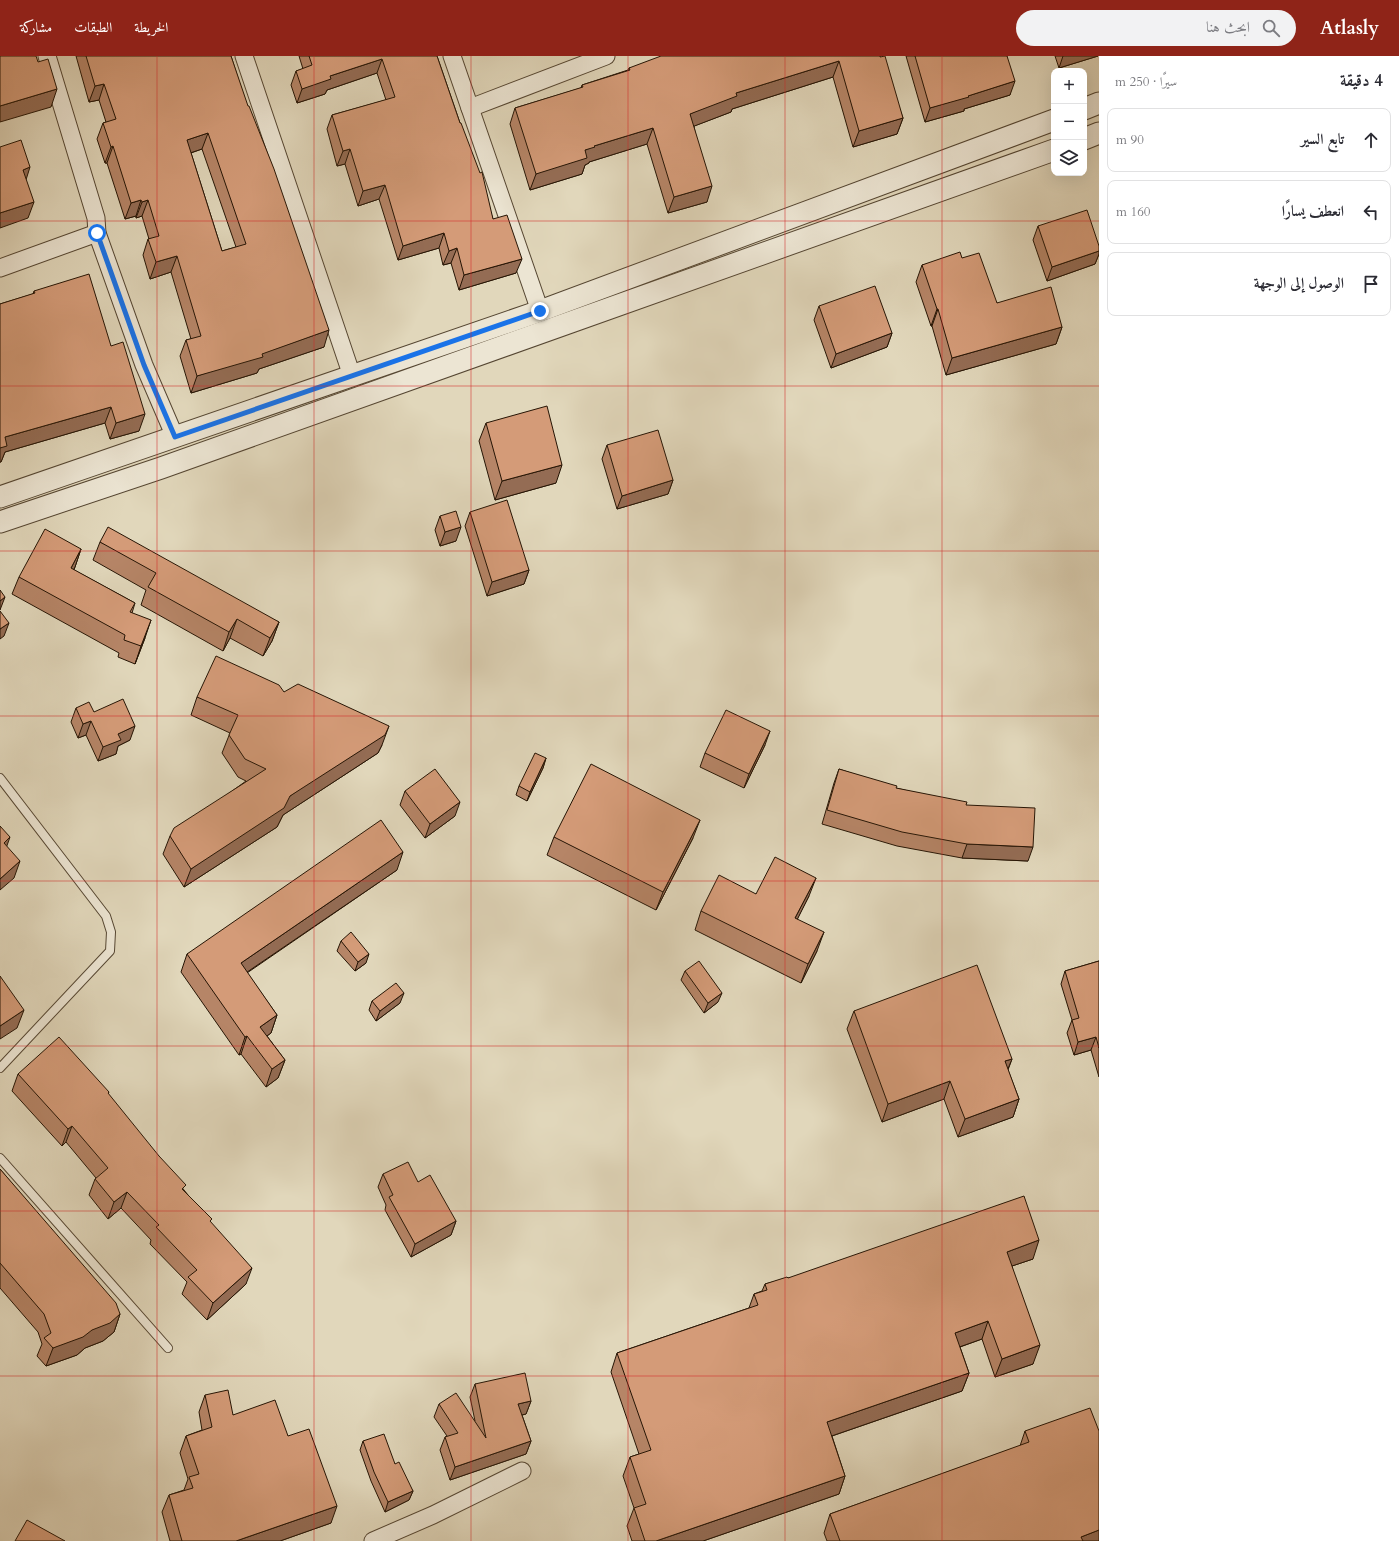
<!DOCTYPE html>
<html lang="ar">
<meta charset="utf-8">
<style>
:root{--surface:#fff;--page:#f2f2f3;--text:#2b2b33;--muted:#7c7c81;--line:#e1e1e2;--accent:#8f2418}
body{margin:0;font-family:Cardo,Amiri,serif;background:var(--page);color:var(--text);direction:rtl}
.controls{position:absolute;right:12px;top:12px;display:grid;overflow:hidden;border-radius:8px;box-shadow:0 4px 16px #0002}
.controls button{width:36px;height:36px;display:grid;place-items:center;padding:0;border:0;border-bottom:1px solid var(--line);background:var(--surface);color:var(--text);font:20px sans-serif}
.stop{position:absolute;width:12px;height:12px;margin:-9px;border:3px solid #1a73e8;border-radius:50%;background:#fff}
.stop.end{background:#1a73e8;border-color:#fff;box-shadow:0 1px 4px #0008}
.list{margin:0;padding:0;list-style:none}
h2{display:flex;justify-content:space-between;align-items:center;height:52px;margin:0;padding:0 16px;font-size:17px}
h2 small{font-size:13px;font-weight:400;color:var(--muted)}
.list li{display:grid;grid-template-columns:26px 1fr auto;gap:12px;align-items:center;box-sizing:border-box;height:64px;margin:0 8px 8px;padding:0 8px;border:1px solid var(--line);border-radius:8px}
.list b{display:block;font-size:15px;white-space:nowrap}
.list em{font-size:13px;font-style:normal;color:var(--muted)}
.icon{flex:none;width:22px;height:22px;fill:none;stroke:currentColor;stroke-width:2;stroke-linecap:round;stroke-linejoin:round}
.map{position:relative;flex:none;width:1099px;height:1485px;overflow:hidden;direction:ltr}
header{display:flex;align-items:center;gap:24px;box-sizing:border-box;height:56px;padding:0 20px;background:var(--accent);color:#fff}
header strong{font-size:19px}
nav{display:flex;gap:22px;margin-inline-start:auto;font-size:14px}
.search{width:280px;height:36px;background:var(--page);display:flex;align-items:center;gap:10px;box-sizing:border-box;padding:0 14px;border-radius:22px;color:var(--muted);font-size:15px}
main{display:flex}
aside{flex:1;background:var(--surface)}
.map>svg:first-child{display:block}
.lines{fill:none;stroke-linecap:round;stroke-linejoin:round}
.service-casing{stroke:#554632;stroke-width:10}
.minor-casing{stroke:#554632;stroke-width:19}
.tertiary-casing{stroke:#554632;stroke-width:23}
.service{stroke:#ece5d3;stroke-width:8}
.minor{stroke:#ece5d3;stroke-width:17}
.tertiary{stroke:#ece5d3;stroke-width:21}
.wall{fill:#b68567;stroke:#261505;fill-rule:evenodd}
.shaded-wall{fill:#946c54;stroke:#261505}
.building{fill:#d49b78;stroke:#261505;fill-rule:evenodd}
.route{stroke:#1a73e8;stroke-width:5}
.grid{fill:none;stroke:#d62828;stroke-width:1;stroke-opacity:0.55}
</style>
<header>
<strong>Atlasly</strong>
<div class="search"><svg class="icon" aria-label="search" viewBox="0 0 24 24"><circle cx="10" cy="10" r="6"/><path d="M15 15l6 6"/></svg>ابحث هنا</div>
<nav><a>الخريطة</a><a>الطبقات</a><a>مشاركة</a></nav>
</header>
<main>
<aside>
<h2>4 دقيقة<small>سيرًا · 250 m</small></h2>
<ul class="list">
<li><svg class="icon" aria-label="ahead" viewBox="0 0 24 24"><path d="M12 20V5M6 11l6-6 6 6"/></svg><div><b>تابع السير</b></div><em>90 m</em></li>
<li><svg class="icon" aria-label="left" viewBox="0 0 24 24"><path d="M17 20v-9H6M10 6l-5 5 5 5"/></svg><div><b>انعطف يسارًا</b></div><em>160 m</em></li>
<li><svg class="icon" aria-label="arrive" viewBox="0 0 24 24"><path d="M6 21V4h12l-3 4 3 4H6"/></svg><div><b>الوصول إلى الوجهة</b></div></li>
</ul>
</aside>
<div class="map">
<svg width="1099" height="1485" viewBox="0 0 1099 1485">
<rect width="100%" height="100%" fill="#e1d7bb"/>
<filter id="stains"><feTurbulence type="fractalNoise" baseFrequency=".005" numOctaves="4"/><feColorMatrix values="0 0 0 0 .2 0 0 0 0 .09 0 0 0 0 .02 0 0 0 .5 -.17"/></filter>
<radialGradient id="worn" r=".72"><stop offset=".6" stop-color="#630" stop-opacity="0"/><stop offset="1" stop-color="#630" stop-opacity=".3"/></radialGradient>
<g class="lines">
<defs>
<g id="service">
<path d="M0,722L106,860L111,876L110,895L0,1012"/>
<path d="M0,1102L168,1292"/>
</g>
<g id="minor">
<path d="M47,0L96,162L97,177L144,309L175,381"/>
<path d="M244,0L352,320"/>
<path d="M452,0L540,255"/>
<path d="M470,52L606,0"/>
<path d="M0,212L97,177"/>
<path d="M373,1485L433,1459L522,1415"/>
</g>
<g id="tertiary">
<path d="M1084,53L1099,47"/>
<path d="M1084,83L1099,77"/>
<path d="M0,441L540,255L1054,64"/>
<path d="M0,466L161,412L1054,94"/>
</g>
</defs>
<!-- service casing -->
<use href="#service" class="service-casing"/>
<!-- minor casing -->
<use href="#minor" class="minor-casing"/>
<!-- tertiary casing -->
<use href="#tertiary" class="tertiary-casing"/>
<!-- service -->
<use href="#service" class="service"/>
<!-- minor -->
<use href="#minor" class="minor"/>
<!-- tertiary -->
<use href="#tertiary" class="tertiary"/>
</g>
<!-- wall -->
<g class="wall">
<path d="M76,0H231L324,291L259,313L257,317L191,337L180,300L186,284L191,283L171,216L150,223L143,199L148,183H149L142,160L136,162V160L125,163L107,107H105L97,83L103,67L106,66L99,44L89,46ZM202,93L236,191L222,195L191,97Z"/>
<path d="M299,0H437L493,163L516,217L459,234L451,207L443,209L439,192L398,204L379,143L358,150L345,108L337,110L327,73L332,59L386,44L377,17L327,34L325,38L297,47L291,29L296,15L303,13Z"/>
<path d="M880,0L903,62L897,78L853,91L833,21L732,53L731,56L694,70L707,146L668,157L647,88L589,106V107L585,109L582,118L530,134L510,68L515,52L581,32L582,29L628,14L629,12Z"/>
<path d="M906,0H1007L1010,39L964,53V55L925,66Z"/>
<path d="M1055,0H1098L1059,12Z"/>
<path d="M1038,170L1099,190V198L1095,208L1047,225L1033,184Z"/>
<path d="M962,202L997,247L1062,271L1056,288L946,319L932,270H931L916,226L922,209Z"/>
<path d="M34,235L111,290L139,375L110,383L105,367L5,396L1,406H0V248L33,238Z"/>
<path d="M819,250L892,277L887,291L831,312L814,264Z"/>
<path d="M486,367L556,427L495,444L479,385Z"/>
<path d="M607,389L673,424L668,438L617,453L602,403Z"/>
<path d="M470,456L529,514L524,528L487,540L465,470Z"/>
<path d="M440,460L456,485L440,490L435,474Z"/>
<path d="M100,486L279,566L272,585L263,600L230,582L223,595L141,549L146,534L93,504Z"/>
<path d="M81,493L74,514L135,547L132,557L145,582L135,608L118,601L119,597L12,538L19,521Z"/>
<path d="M284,636L382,689L378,697L283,759L277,771L184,831L163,798L170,780L246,725L238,721L222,697L230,677L191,659L197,641Z"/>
<path d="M76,652L94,656L130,684L118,690L116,698L98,705L86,679L78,682L71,666Z"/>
<path d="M765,689L744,732L700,711L705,697Z"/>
<path d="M546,702L543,712L527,745L516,739L519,730Z"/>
<path d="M839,713L896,732L966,749L1028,805L962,802L897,790L822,768L834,727Z"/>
<path d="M405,735L455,760L425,782L400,749Z"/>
<path d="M554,781L693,782L656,854L547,799Z"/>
<path d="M397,814L247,917L277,959L271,977L267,980L285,1004L278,1022L266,1031L241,998L239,999L181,916L187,898Z"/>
<path d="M756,838L809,840L797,863L817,895L801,927L695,874L701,855Z"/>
<path d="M341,885L366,907L355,915L337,895Z"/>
<path d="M1099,905V1021L1091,994L1074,999L1067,977L1072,964L1061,928L1065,915Z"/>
<path d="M685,915L718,946L704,957L681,924Z"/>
<path d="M372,945L400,947L376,965L369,954Z"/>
<path d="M854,955L1012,1003L1008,1014L1019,1043L1013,1061L958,1081L944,1043L882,1066L847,973Z"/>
<path d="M18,1018L109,1036L108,1038L184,1134L210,1166L246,1228L207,1264L182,1238L187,1226L150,1188L151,1184L121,1152L108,1163L89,1139L95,1123L96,1122L66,1086L62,1090L12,1035Z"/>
<path d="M0,1113L120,1258L114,1276L103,1285L85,1292L77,1299L46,1310L37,1300L42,1288L38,1276L0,1232Z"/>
<path d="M383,1118L418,1126L456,1165L451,1179L411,1201L385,1154L386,1149L378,1131Z"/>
<path d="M1033,1203L1012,1210L1033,1308L995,1321L982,1283L960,1291L969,1317L962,1335L832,1380L845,1420L839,1438L703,1485H632L627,1470L634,1452L623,1420L630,1401L639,1398L611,1316L617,1297L749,1252L754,1238L762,1235L765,1228L788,1222Z"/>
<path d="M475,1328L531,1345L526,1358L522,1359L531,1385L526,1398L450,1424L440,1394L445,1381L447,1380L434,1361L439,1348L475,1365L470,1341Z"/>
<path d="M205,1339L233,1359L288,1380L331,1467L280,1485H170L162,1456L169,1439L184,1434L188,1423L180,1397L186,1380L202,1374L199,1356Z"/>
<path d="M1025,1375L1099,1485H827L824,1477L830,1458L1020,1390Z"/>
<path d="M363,1385L395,1408L413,1435L409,1444L385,1456L371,1425L360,1394Z"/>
</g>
<!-- shaded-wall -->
<g class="shaded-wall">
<path d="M1063,0H1098L1059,12Z"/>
<path d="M382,3L377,17L327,34L325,38L297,47L302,33L330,20Z"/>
<path d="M839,5L833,21L732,53L731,56L684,74L690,58L736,37Z"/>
<path d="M1015,25L1010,39L964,53V55L925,66L930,52Z"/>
<path d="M104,28L99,44L89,46L95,30Z"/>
<path d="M57,33L51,51L0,66V50Z"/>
<path d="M903,62L897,78L853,91L859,75Z"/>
<path d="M653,72L647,88L589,106V107L585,109L582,118L530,134L536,118L594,90Z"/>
<path d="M208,77L202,93L181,100L187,84Z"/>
<path d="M113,90L107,107H105L111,91Z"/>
<path d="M350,93L345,108L337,110L343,95Z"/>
<path d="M30,111L25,127L23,114Z"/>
<path d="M385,129L379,143L358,150L363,135Z"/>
<path d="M712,130L707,146L668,157L674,141Z"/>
<path d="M141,144L136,160L125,163L131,147Z"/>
<path d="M148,144L142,160L136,162L142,146Z"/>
<path d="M34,146L28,162L0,172V157Z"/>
<path d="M444,177L439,192L398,204L403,190Z"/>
<path d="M457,192L451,207L443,209L449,195Z"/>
<path d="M1099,195V198L1095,208L1047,225L1052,211Z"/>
<path d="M177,200L171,216L150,223L156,206Z"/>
<path d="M522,203L516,217L459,234L464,219Z"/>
<path d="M937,253H938L932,270H931Z"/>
<path d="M1062,271L1056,288L946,319L952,302Z"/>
<path d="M329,274L324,291L259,313L257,317L191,337L197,320Z"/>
<path d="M892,277L887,291L831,312L836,298Z"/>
<path d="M111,351L105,367L5,396L1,406H0V392L5,381Z"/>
<path d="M145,358L139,375L110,383L116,367Z"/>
<path d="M562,409L556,427L495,444L502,425Z"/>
<path d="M673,424L668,438L617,453L622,440Z"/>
<path d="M461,471L456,485L440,490L445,476Z"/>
<path d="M81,493L75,511L65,529L71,512Z"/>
<path d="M529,514L524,528L487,540L492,526Z"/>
<path d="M5,541L0,554V545Z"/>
<path d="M237,563L230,582L223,595L229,576Z"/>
<path d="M151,564L145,582L135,608L141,590Z"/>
<path d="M279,566L272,585L263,600L270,582Z"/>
<path d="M9,567L4,580L0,583V573Z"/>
<path d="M91,665L86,679L78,682L83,668Z"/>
<path d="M135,670L130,684L118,690L116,698L98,705L103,691L118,678Z"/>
<path d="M389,670L382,689L378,697L283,759L277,771L184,831L191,813L290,740Z"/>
<path d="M770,675L765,689L744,732L749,718Z"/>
<path d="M546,702L543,712L527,745L530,736Z"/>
<path d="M460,746L455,760L425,782L430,768Z"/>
<path d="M700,764L693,782L656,854L663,836Z"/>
<path d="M10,781L4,798V787Z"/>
<path d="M967,788L1033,791L1028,805L962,802Z"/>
<path d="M403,796L397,814L234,925L241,907Z"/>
<path d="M20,805L14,822L0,834V823Z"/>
<path d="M816,822L809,840L789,880L795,862Z"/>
<path d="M824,876L817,895L801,927L808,908Z"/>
<path d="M369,898L366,907L355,915L358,906Z"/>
<path d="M404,937L400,947L376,965L380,955Z"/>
<path d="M722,937L718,946L704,957L708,947Z"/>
<path d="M24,954L17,972L0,983V970Z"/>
<path d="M277,959L271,977L254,989L260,971Z"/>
<path d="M247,980L241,998L239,999L245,981Z"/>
<path d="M1096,981L1091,994L1074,999L1078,986Z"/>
<path d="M1012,1003L1005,1020V1005Z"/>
<path d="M285,1004L278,1022L266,1031L272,1013Z"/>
<path d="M950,1025L944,1043L882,1066L888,1048Z"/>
<path d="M1019,1043L1013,1061L958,1081L965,1063Z"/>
<path d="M72,1070L66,1086L62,1090L68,1073Z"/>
<path d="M127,1136L121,1152L108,1163L114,1146Z"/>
<path d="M456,1165L451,1179L411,1201L415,1188Z"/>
<path d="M1039,1184L1033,1203L1000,1214L1007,1196Z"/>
<path d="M252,1212L246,1228L207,1264L213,1247Z"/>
<path d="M120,1258L114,1276L103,1285L85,1292L77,1299L46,1310L53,1292Z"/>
<path d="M988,1265L982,1283L948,1295L955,1277Z"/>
<path d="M1040,1289L1033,1308L995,1321L1002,1303Z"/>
<path d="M969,1317L962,1335L820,1384L827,1366Z"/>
<path d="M531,1345L526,1358L513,1361L518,1348Z"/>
<path d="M531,1385L526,1398L450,1424L455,1411Z"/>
<path d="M845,1420L839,1438L703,1485H656Z"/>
<path d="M413,1435L409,1444L385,1456L388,1446Z"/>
<path d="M337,1450L331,1467L280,1485H236Z"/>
<path d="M1099,1474V1485H1080L1081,1481Z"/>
</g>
<!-- building -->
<g class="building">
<path d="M0,0H36L38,6L48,3L57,33L0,50Z"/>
<path d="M86,0H231L248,50H249L274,113L329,274L262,298L263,301L197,320L186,284L201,280L177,200L156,206L148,183L159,180L148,144L142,146L141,144L131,147L113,90L111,91L103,67L116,63L104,28L95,30ZM208,77L246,188L222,195L187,84Z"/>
<path d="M309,0H437L460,67H461L480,117L482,116L493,163L507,159L522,203L464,219L457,192L449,195L444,177L403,190L385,129L363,135L350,93L343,95L332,59L395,41L382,3L330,20L331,23L302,33L296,15L312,9Z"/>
<path d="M661,0H880V1L885,0L903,62L859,75L839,5L736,37L737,40L690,58L712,130L674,141L653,72L594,90L595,91L585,94L587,102L536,118L515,52L583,31L582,29L630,14L629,12Z"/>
<path d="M915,0H1007L1015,25L968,40L969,41L930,52Z"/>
<path d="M21,84L30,111L23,114L34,146L0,157V91Z"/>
<path d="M1087,154L1099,190V195L1052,211L1038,170Z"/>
<path d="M960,196L962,202L979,197L997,247L1051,231L1062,271L952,302L938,253H937L922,209Z"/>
<path d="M89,218L111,290L123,286L145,358L116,367L111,351L5,381L7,390L0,392V248L35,237L34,235Z"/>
<path d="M875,230L892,277L836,298L819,250Z"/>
<path d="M547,350L562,409L502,425L486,367Z"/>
<path d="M658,374L673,424L622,440L607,389Z"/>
<path d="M507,444L529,514L492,526L470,456Z"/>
<path d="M456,455L461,471L445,476L440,460Z"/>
<path d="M108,471L279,566L270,582L237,563L229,576L148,531L156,517L100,486Z"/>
<path d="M45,473L81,493L71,512L135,547L130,556L151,564L141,590L124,584L125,579L19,521Z"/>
<path d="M0,534L5,541L0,545Z"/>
<path d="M0,555L9,567L0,573Z"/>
<path d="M216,600L279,629L284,636L298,628L389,670L385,679L290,740L284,752L191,813L170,780L174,772L266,713L245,703L229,679L238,659L197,641Z"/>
<path d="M123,643L135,670L118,678L121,684L103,691L91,665L83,668L76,652L89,646L94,656Z"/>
<path d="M726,654L770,675L749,718L705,697Z"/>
<path d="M535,697L546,702L530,736L519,730Z"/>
<path d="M591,708L700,764L663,836L554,781Z"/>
<path d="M435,713L460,746L430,768L405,735Z"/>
<path d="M839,713L897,730L896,732L967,746L966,749L1035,752L1033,791L967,788L902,776L827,754Z"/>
<path d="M381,764L403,796L241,907L277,959L260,971L285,1004L272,1013L247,980L245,981L187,898Z"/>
<path d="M0,770L10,781L4,787L20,805L0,823Z"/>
<path d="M775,801L816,822L795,862L824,876L808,908L701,855L719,819L756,838Z"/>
<path d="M351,876L369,898L358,906L341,885Z"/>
<path d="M699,905L722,937L708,947L685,915Z"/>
<path d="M1099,905V992L1096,981L1078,986L1072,964L1079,962L1065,915Z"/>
<path d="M977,909L1012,1003L1005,1005L1019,1043L965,1063L950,1025L888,1048L854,955Z"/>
<path d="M0,920L24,954L0,970Z"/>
<path d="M396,927L404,937L380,955L372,945Z"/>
<path d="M59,981L109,1036L108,1037L159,1100L186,1129L182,1133L212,1163L210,1165L252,1212L213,1247L188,1221L197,1214L156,1171L159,1169L127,1136L114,1146L95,1123L108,1112L72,1070L68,1073L18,1018Z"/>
<path d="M408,1106L418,1126L430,1119L456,1165L415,1188L389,1141L393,1139L383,1118Z"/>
<path d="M0,1113L116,1247L120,1258L110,1267L92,1274L83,1281L53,1292L44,1282L51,1277L44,1258L0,1207Z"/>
<path d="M1024,1140L1039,1184L1007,1196L1040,1289L1002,1303L988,1265L955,1277L969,1317L827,1366L845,1420L656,1485H645L634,1452L646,1448L630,1401L651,1394L617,1297L758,1249L754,1238L767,1234L765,1228L787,1221L788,1222Z"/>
<path d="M525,1317L531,1345L518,1348L531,1385L455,1411L445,1381L458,1377L439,1348L456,1337L486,1382L475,1328Z"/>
<path d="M228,1334L233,1359L275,1344L288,1380L309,1373L337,1450L236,1485H182L169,1439L193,1432L189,1421L199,1418L186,1380L212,1371L205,1339Z"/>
<path d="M1090,1352L1099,1375V1474L1081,1481L1083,1485H840L830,1458L1029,1386L1025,1375Z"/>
<path d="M384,1378L395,1408L399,1406L413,1435L388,1446L374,1416L363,1385Z"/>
<path d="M27,1464L65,1485H15Z"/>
</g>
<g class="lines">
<!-- route -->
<path class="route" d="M97,177L144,309L175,381L540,255"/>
</g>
<!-- grid -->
<path class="grid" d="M157,0V1485M314,0V1485M471,0V1485M628,0V1485M785,0V1485M942,0V1485M0,165H1099M0,330H1099M0,495H1099M0,660H1099M0,825H1099M0,990H1099M0,1155H1099M0,1320H1099"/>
<rect width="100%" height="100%" filter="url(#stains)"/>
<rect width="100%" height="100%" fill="url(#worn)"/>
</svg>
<div class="controls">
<button>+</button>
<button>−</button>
<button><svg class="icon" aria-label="layers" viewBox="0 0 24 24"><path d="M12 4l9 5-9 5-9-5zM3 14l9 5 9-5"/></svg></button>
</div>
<div class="stop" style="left:97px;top:177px"></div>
<div class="stop end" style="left:540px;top:255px"></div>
</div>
</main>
